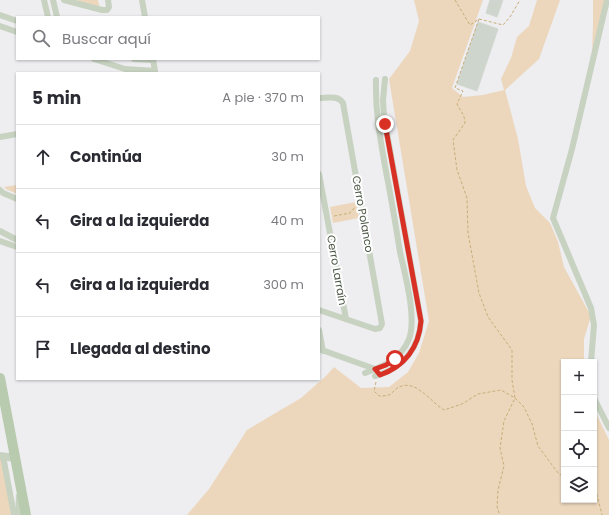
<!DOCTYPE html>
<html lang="es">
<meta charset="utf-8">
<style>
:root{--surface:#fff;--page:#f7f7f7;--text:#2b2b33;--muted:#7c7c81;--line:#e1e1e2}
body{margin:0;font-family:Poppins,sans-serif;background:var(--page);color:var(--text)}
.controls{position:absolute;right:12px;bottom:12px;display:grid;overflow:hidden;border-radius:0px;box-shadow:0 1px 3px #0004}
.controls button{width:36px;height:36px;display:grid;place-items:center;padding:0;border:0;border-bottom:1px solid var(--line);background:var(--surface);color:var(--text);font:20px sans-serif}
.stop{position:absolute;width:12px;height:12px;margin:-9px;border:3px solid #d93025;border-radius:50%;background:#fff}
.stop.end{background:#d93025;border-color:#fff;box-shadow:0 1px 4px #0008}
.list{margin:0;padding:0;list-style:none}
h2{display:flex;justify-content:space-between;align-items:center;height:52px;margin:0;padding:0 16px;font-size:17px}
h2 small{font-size:13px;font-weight:400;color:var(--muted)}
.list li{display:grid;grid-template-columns:26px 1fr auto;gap:12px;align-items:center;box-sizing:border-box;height:64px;padding:0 16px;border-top:1px solid var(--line)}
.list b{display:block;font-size:15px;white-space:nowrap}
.list em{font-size:13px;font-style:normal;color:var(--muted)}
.icon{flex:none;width:22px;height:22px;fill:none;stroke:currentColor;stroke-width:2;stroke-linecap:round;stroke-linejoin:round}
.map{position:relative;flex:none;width:609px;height:515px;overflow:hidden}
.search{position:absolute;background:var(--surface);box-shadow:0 1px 3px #0004;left:16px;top:16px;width:304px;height:44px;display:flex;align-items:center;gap:10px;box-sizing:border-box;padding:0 14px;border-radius:0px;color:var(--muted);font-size:15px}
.panel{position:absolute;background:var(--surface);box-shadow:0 1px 3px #0004;left:16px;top:72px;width:304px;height:308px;border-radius:0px}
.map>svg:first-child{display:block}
.green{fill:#ecd7bd}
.building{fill:#ced5cc;stroke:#d2d8d1}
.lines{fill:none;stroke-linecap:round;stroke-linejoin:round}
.path{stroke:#c8ad77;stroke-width:1;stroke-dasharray:3 2;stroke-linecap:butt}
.minor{stroke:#c7d2c1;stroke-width:6}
.tertiary{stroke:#c7d2c1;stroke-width:8}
.primary{stroke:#b8cbae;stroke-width:10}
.route{stroke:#d93025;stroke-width:5}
.labels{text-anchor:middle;stroke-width:4;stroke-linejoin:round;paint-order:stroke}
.street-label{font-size:11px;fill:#4d5946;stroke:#fff}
</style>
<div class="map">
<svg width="609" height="515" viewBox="0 0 609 515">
<rect width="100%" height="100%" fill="#eeedf0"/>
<!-- green -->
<g class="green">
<path d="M76,0H98L100,9Z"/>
<path d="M414,0H483L452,88L463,97L483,95L504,90L501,79L511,58L517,37L529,26L537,0H560L539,59L505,90L518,139L526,186L535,208L550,223L558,242L564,267L591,316L584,339V362H564V500H594V409L609,440V515H187L209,489L247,430L301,398L326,376L334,367L361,388L389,387L408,372L419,353L429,321L389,79L410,51L419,21Z"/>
<path d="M593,0H605L592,57L593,24Z"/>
<path d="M17,185V194L6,189L4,187Z"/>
<path d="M356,202L359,218L333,223L330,207Z"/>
<path d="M0,460L3,461L11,515H0Z"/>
</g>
<!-- building -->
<g class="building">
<path d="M490,0H503L497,17L486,13Z"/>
<path d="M478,22L498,29L477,91L457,84Z"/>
</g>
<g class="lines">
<!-- path -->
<g class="path">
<path d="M455,0L470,25L479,19L503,25L510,17L520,0"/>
<path d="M479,19L455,88L463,91L457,104C461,113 464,112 465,123L453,140L457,170L467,198L468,233L479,293L488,317L512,350V380L515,398L504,421L500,448L504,466L498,490L497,507L500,515"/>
<path d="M334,216L350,213L355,207"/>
<path d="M376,382L374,391L379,396C382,396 386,396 389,395C394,392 396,387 402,386C417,381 432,403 444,410L462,404L478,394L501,390L515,398L524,407L532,424L538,446L558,473L564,477"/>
<path d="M594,491H596L602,515"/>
</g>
<!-- minor -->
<g class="minor">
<path d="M44,0L48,17"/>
<path d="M53,0L57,17"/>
<path d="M64,0L102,10H107L109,7L108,0"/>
<path d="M142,0L145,17"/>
<path d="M0,15L17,21"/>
<path d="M0,26L17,32"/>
<path d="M94,59L125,69L155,71L153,59"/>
<path d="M134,59L153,60"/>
<path d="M319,98C327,98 338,95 343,103L382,324L380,328L375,329L319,310"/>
<path d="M0,137L17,134"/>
<path d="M319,174L346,319"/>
<path d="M0,190L3,193L17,199"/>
<path d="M0,231L17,240"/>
<path d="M0,241L17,247"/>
<path d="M319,330L323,351"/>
<path d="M319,349L375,369"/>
<path d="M591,362L594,325L591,308L553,218L572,149L607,0"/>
<path d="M365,373C384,366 401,359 409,339C417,318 405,274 400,252C396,227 392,202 387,177C381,143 375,114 376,80"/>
<path d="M375,376C402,369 419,349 421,321L384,117L383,100L385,79"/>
<path d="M594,398L609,428"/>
<path d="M3,456L14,515"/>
<path d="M18,515L19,496"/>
</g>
<!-- tertiary -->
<path class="tertiary" d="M0,456L15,458"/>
<!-- primary -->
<path class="primary" d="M0,378L26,515"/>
</g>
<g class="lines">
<!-- route -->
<path class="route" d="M385,124L421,321C419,347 405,366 380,375L375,369L386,365L395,359"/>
</g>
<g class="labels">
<!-- street labels -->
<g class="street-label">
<text transform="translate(363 214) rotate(80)" y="4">Cerro Polanco</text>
<text transform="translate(337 270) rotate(80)" y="4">Cerro Larraín</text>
</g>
</g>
</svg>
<div class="controls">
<button>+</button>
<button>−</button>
<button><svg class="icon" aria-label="locate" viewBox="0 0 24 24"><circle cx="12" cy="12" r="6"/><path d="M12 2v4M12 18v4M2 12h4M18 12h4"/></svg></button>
<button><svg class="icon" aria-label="layers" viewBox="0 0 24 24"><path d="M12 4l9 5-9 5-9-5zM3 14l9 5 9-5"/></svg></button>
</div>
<div class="stop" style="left:395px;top:359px"></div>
<div class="stop end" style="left:385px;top:124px"></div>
<div class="search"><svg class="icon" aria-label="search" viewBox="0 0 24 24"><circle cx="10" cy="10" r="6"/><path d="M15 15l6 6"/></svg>Buscar aquí</div>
<section class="panel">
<h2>5 min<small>A pie · 370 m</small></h2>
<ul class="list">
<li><svg class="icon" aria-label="ahead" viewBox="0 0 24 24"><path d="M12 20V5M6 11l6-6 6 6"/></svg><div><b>Continúa</b></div><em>30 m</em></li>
<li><svg class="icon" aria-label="left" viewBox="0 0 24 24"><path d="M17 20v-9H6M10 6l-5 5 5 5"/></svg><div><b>Gira a la izquierda</b></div><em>40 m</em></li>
<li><svg class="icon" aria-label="left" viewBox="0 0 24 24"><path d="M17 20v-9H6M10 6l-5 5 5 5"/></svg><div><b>Gira a la izquierda</b></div><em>300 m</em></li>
<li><svg class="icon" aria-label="arrive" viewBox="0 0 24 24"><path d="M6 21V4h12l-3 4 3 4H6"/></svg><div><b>Llegada al destino</b></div></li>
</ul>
</section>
</div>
